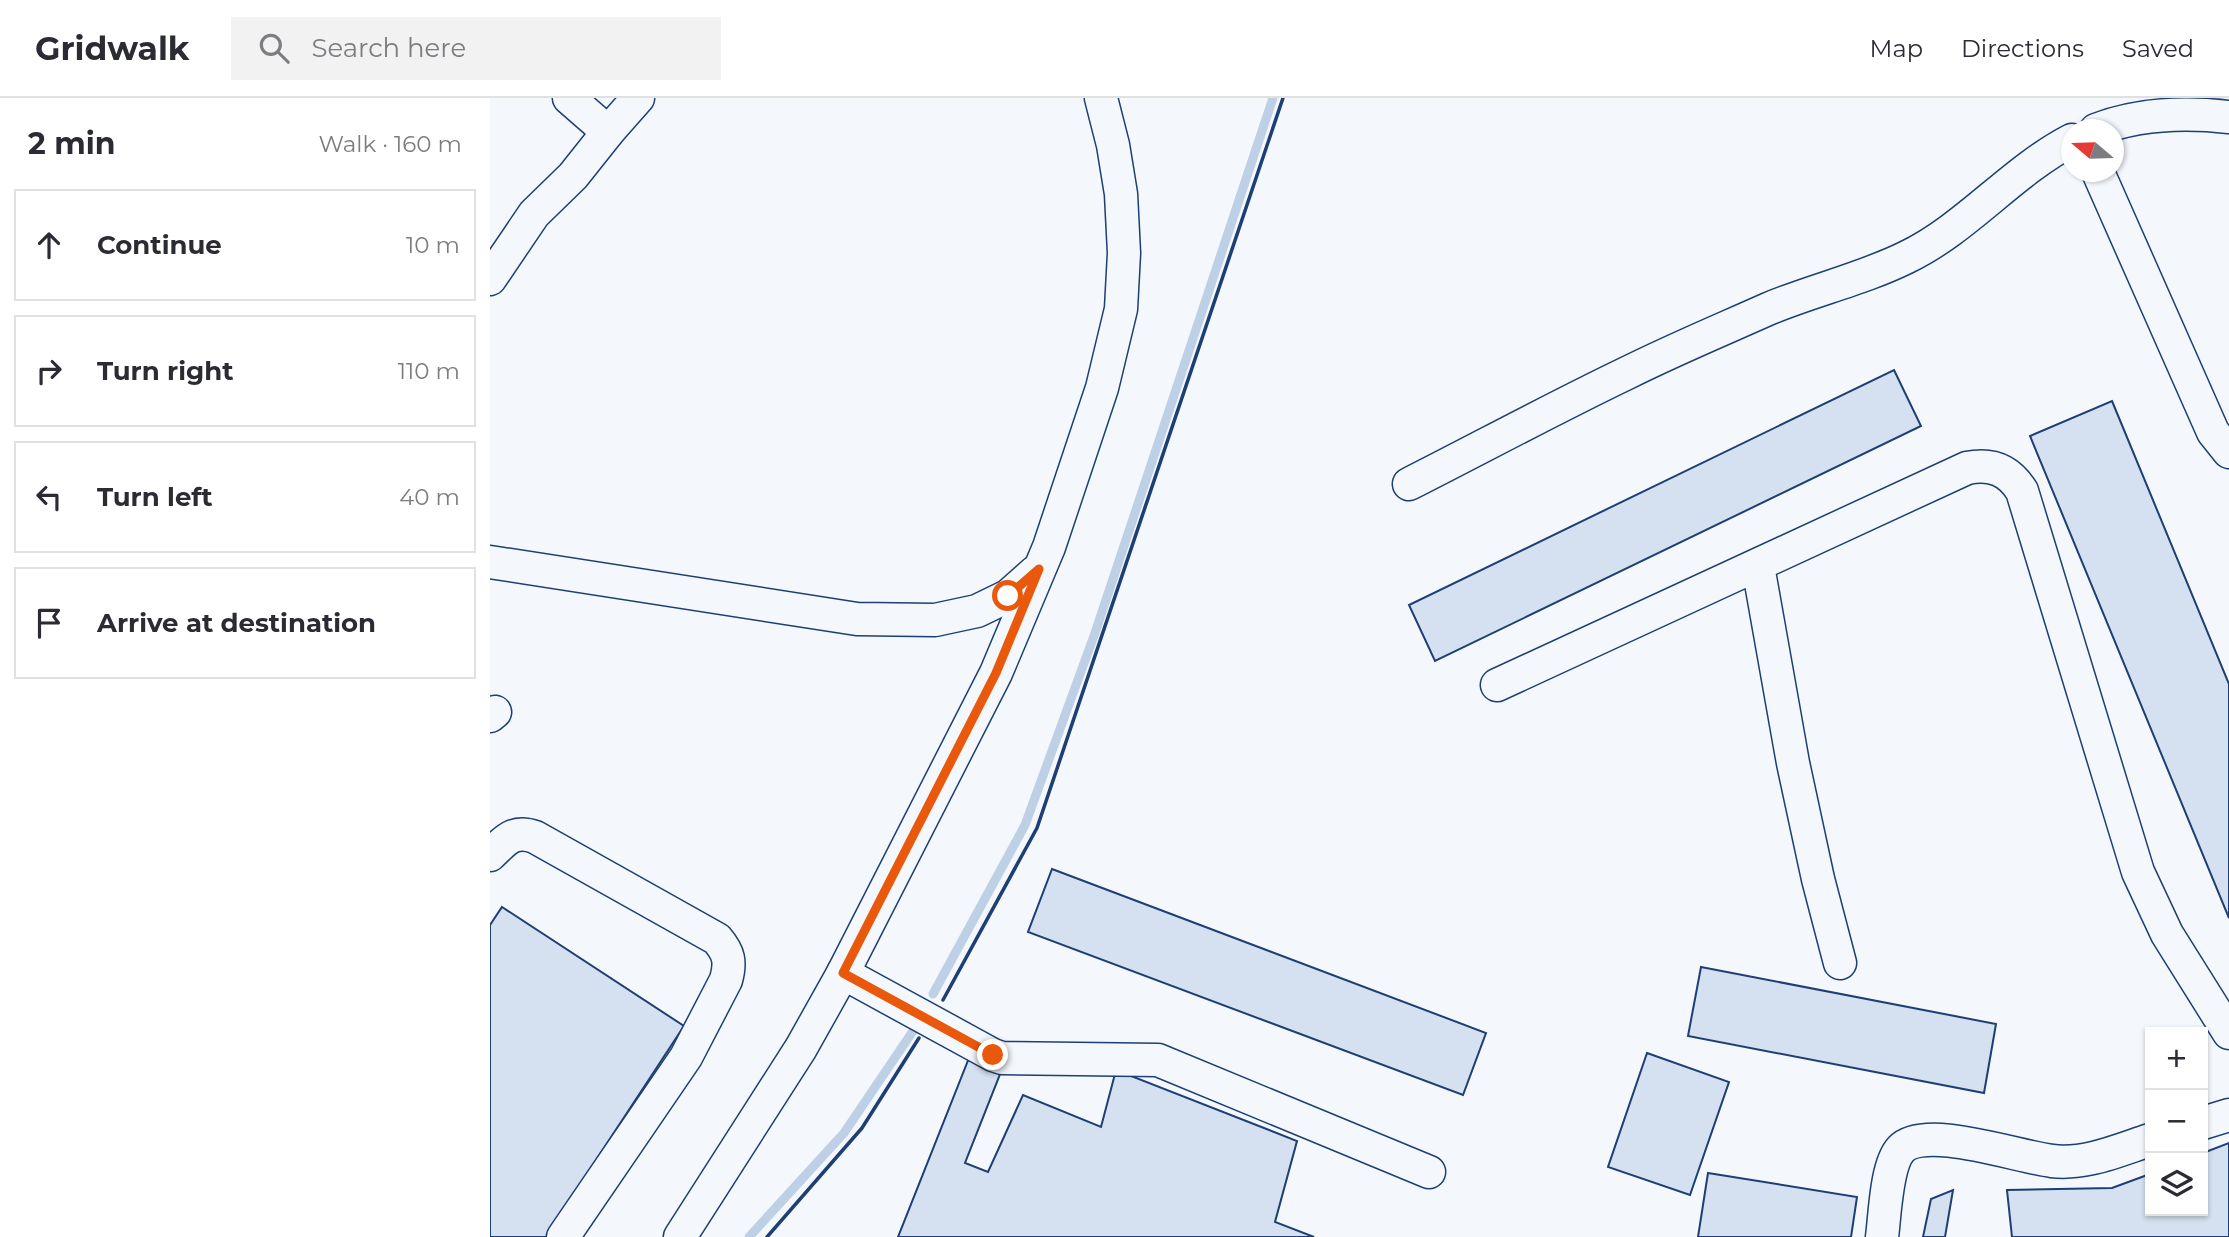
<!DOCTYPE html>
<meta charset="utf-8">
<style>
:root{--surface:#fff;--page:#f2f2f3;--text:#2b2b33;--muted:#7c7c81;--line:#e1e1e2}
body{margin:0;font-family:Montserrat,sans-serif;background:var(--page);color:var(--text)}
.controls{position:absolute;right:21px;bottom:21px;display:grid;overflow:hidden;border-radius:0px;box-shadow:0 2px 5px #0004}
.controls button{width:63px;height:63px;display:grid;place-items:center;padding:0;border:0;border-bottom:2px solid var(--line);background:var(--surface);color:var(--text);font:35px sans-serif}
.compass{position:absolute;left:1571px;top:21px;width:63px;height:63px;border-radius:50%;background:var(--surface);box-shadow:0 2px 5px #0004;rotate:289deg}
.stop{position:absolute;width:21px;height:21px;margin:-16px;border:5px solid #ea580c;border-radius:50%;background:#fff}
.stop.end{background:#ea580c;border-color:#fff;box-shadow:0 2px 7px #0008}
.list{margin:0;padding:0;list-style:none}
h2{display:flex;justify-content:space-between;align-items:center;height:91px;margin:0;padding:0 28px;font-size:30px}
h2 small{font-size:23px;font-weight:400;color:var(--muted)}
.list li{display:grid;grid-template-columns:46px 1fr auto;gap:21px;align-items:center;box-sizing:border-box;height:112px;margin:0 14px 14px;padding:0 14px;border:2px solid var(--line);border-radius:0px}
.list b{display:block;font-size:26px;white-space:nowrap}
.list em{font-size:23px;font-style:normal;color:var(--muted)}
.icon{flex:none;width:38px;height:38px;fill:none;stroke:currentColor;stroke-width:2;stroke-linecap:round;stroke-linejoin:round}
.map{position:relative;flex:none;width:1739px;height:1139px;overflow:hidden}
header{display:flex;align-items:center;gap:42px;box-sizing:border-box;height:98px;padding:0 35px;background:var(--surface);border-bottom:2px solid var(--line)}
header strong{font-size:33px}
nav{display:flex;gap:38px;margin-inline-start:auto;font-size:24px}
.search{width:490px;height:63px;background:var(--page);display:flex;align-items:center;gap:18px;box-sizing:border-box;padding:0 24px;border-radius:0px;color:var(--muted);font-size:26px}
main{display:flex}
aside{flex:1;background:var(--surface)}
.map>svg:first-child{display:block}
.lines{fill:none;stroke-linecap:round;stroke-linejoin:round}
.stream{stroke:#bed0e5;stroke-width:9}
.building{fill:#d5e0f0;stroke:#1d3f73;stroke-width:2}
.minor-casing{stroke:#1d3f73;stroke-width:35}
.minor{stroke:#f4f7fb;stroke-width:32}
.wall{stroke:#1d3f73;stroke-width:3.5}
.route{stroke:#ea580c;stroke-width:9}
</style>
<header>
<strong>Gridwalk</strong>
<div class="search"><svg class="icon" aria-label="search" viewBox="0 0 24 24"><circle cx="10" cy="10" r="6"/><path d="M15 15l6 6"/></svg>Search here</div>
<nav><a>Map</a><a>Directions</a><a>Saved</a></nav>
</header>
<main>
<aside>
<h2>2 min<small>Walk · 160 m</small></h2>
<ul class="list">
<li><svg class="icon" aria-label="ahead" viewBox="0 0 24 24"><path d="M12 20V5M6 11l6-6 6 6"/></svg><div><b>Continue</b></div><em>10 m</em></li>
<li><svg class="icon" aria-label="right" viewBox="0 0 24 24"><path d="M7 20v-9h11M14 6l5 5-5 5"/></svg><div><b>Turn right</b></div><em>110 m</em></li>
<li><svg class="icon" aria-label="left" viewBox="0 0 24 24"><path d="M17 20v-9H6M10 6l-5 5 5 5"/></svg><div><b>Turn left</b></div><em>40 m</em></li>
<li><svg class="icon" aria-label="arrive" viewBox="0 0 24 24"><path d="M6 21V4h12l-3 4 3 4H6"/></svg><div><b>Arrive at destination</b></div></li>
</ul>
</aside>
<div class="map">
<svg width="1739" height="1139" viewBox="0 0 1739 1139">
<rect width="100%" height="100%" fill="#f4f7fb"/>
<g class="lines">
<!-- stream -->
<g class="stream">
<path d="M443,896L535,727L605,535L783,0"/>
<path d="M259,1139L354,1035L423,933"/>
</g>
</g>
<!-- building -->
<g class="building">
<path d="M1404,272L1431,328L945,563L919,507Z"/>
<path d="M1622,303L1739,586V820L1540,338Z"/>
<path d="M562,771L996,935L973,997L538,834Z"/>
<path d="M12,809L194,928L70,1117L76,1139H0V827Z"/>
<path d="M1211,869L1506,926L1494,995L1198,938Z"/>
<path d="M481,955L514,966L475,1065L498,1074L533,997L611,1029L626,972L807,1043L785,1124L824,1139H408Z"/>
<path d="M1157,955L1239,984L1200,1097L1118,1069Z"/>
<path d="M1739,1045V1139H1522L1517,1092L1622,1090L1660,1076V1113H1713V1055Z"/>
<path d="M1218,1075L1367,1099L1361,1139H1208Z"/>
<path d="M1463,1092L1455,1139H1433L1441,1101Z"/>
</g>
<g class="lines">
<defs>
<g id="minor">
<path d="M79,0L118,34"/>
<path d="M1606,32C1649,15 1694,14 1739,19"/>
<path d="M1608,74L1723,334L1739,354"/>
<path d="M0,181L44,116L83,78L118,34L148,0"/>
<path d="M919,386C992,349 1064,310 1137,275C1183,252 1231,232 1278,211C1323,192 1373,181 1417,159C1477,130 1522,73 1582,42"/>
<path d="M0,464L367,521L445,522L487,513L518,498L545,474"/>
<path d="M1268,468L1303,665L1328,781L1350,865"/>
<path d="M1007,587L1477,370C1501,365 1519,372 1532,393L1648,774L1677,836L1739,935"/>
<path d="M0,618L5,614"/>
<path d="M0,757C15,743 23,731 45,739L227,841C239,855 241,864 236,882L196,959L73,1139"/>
<path d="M353,875L503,957L512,960L668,962L939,1074"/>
<path d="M1713,1025L1739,1017"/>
<path d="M190,1139L311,950L353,875L506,575L559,449L612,290L631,211L634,155L631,96L623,47L611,0"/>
<path d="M1392,1139C1395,1117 1396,1067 1411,1051C1435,1026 1528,1059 1562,1063C1596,1067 1629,1052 1660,1042"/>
</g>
</defs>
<!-- minor casing -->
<use href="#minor" class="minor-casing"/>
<!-- minor -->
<use href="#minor" class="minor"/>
<!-- wall -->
<g class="wall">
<path d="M453,902L547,730L793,0"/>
<path d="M277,1139L372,1030L429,940"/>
</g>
</g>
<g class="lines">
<!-- route -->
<path class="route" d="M503,957L353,875L506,575L549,471L518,498"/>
</g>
</svg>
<div class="controls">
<button>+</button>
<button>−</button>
<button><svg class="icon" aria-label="layers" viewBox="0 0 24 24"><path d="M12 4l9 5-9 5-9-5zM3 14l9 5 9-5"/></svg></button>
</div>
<svg class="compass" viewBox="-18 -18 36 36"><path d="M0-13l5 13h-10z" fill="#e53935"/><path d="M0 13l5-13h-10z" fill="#7c7c81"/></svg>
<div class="stop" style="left:518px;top:498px"></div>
<div class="stop end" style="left:503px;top:957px"></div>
</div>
</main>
